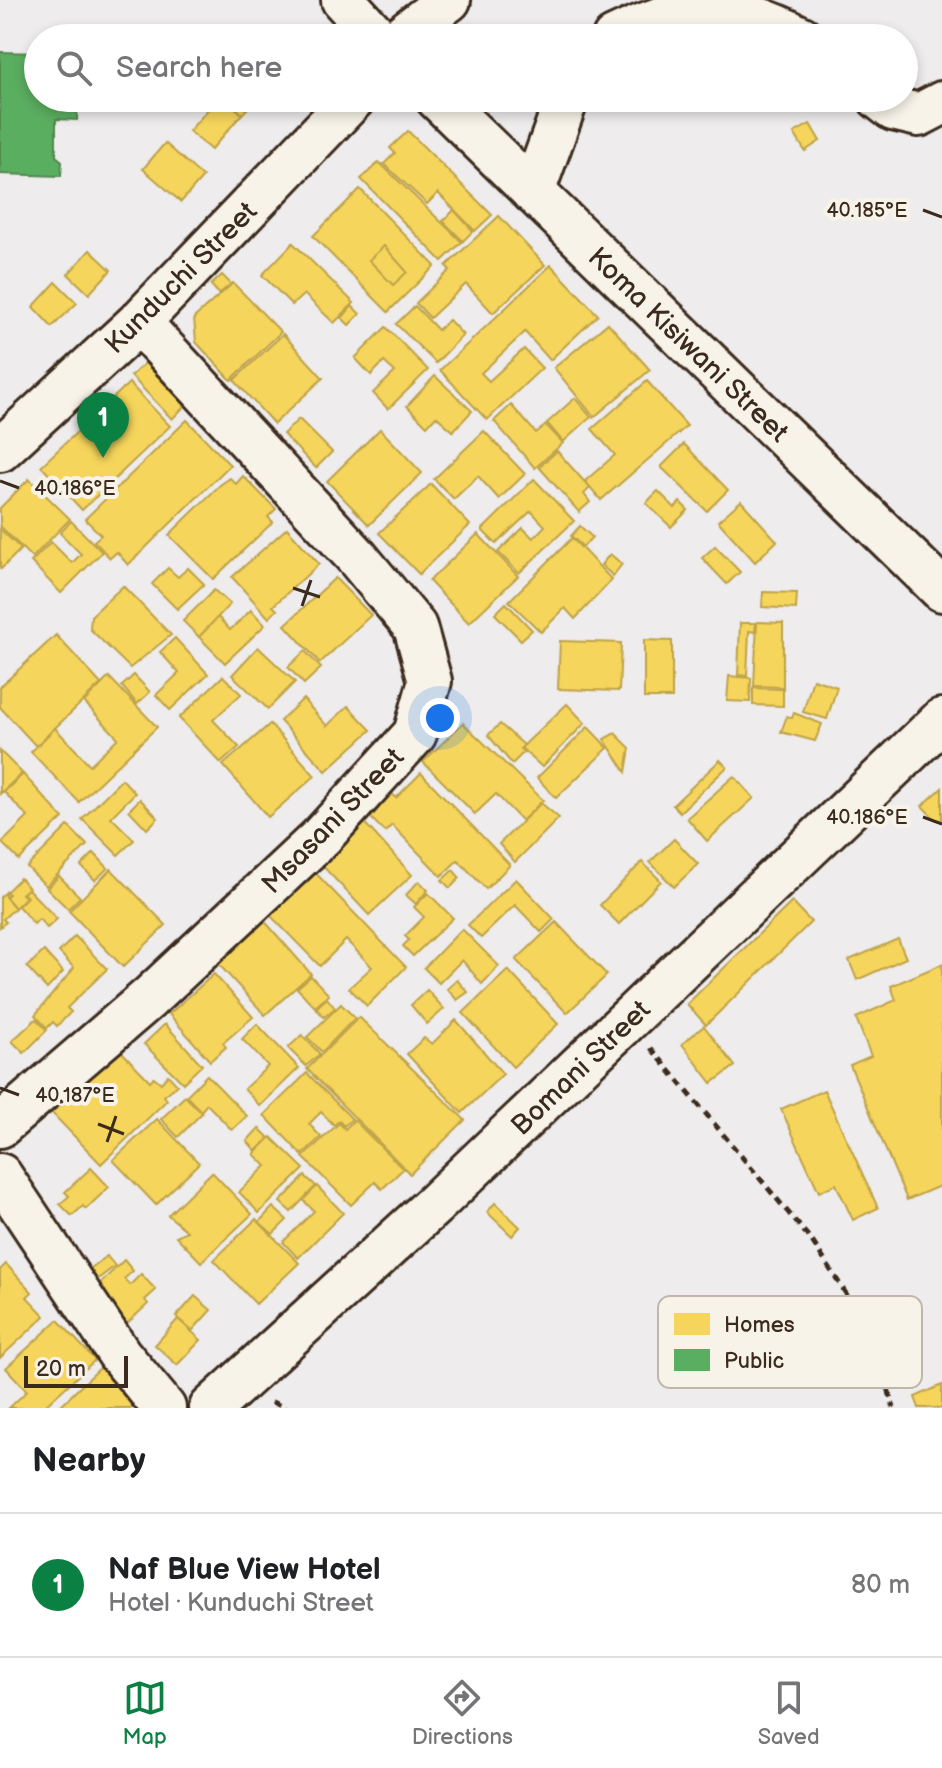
<!DOCTYPE html>
<meta charset="utf-8">
<style>
:root{--surface:#fff;--page:#f2f2f2;--text:#202124;--muted:#757577;--line:#e0e0e0;--accent:#0b8043}
body{margin:0;font-family:"Balsamiq Sans",sans-serif;background:var(--page);color:var(--text)}
.scale{position:absolute;left:24px;bottom:20px;width:104px;box-sizing:border-box;padding-left:8px;border:4px solid #3b2a1e;border-top:0;font-size:22px;line-height:28px;white-space:nowrap;color:#3b2a1e;-webkit-text-stroke:6px #f7f3e8;paint-order:stroke}
.you{position:absolute;left:440px;top:718px;width:28px;height:28px;margin:-20px;border:6px solid #fff;border-radius:50%;background:#1a73e8;box-shadow:0 0 0 12px #1a73e833}
.badge{display:grid;place-items:center;width:52px;height:52px;border-radius:50%;background:var(--accent);color:#fff;font-size:26px;font-weight:700}
.pin{position:absolute;translate:-50% -66px;filter:drop-shadow(0 2px 4px #0008)}
.pin::after{content:'';position:absolute;top:42px;width:28px;height:24px;background:inherit;clip-path:polygon(0 0,100% 0,50% 100%)}
.list{margin:0;padding:0;list-style:none}
h2{display:flex;justify-content:space-between;align-items:center;height:104px;margin:0;padding:0 32px;font-size:34px}
h2 small{font-size:26px;font-weight:400;color:var(--muted)}
.list li{display:grid;grid-template-columns:52px 1fr auto;gap:24px;align-items:center;box-sizing:border-box;height:144px;padding:0 32px;border-top:2px solid var(--line)}
.list b{display:block;font-size:30px;white-space:nowrap}
.list p{margin:0;font-size:26px;white-space:nowrap;color:var(--muted)}
.list em{font-size:26px;font-style:normal;color:var(--muted)}
.icon{flex:none;width:44px;height:44px;fill:none;stroke:currentColor;stroke-width:2;stroke-linecap:round;stroke-linejoin:round}
.map{position:relative;flex:none;width:942px;height:1408px;overflow:hidden}
.search{position:absolute;background:var(--surface);box-shadow:0 4px 12px #0003;left:24px;right:24px;top:24px;height:88px;display:flex;align-items:center;gap:20px;box-sizing:border-box;padding:0 28px;border-radius:44px;color:var(--muted);font-size:30px}
.sheet{height:248px;background:var(--surface)}
nav{display:flex;justify-content:space-around;align-items:center;box-sizing:border-box;height:112px;border-top:2px solid var(--line);background:var(--surface);font-size:22px;color:var(--muted)}
nav a{display:grid;justify-items:center;gap:4px}
nav .on{color:var(--accent)}
.map>svg:first-child{display:block}
.homes{fill:#f6d55c;stroke:#bea249;stroke-width:2}
.public{fill:#5aae61;stroke:#51864d;stroke-width:2}
.lines{fill:none;stroke-linecap:round;stroke-linejoin:round}
.minor-casing{stroke:#3b2a1e;stroke-width:48}
.path{stroke:#3b2a1e;stroke-width:5;stroke-dasharray:8 6;stroke-linecap:butt}
.minor{stroke:#f7f3e8;stroke-width:42}
.ticks{fill:none;stroke:#3b2a1e;stroke-width:3}
.labels{text-anchor:middle;stroke-width:8;stroke-linejoin:round;paint-order:stroke}
.street-label{font-size:28px;fill:#3b2a1e;stroke:#f7f3e8}
.key{fill:#f7f3e8;stroke:#bfb7ab;stroke-width:2}
.key-label{font-size:22px;fill:#3b2a1e}
.ticks-label{font-size:20px;text-anchor:middle;fill:#3b2a1e;stroke:#f7f3e8;stroke-width:8;stroke-linejoin:round;paint-order:stroke}
</style>
<div class="map">
<svg width="942" height="1408" viewBox="0 0 942 1408">
<rect width="100%" height="100%" fill="#eeecec"/>
<filter id="ink" filterUnits="userSpaceOnUse"><feTurbulence type="fractalNoise" baseFrequency=".0125" numOctaves="2"/><feDisplacementMap in="SourceGraphic" scale="16" xChannelSelector="R" yChannelSelector="G"/><feConvolveMatrix kernelMatrix="1 2 1 2 8 2 1 2 1" color-interpolation-filters="sRGB"/></filter>
<g filter="url(#ink)">
<!-- homes -->
<g class="homes">
<path d="M218,98H224L242,114L211,150L189,131Z"/>
<path d="M227,98H258L242,114Z"/>
<path d="M810,124L820,141L805,151L794,133Z"/>
<path d="M408,131L492,215L475,231L438,193L427,204L384,164L395,153L390,148Z"/>
<path d="M165,143L203,177L181,202L143,169Z"/>
<path d="M379,162L462,242L442,261L361,179Z"/>
<path d="M360,189L435,266L388,312L313,236Z"/>
<path d="M454,210L473,231L463,241L443,221Z"/>
<path d="M499,216L545,265L493,313L466,284L430,318L416,303L450,270L446,266Z"/>
<path d="M293,243L354,303L334,323L304,294L292,305L262,275Z"/>
<path d="M384,246L407,272L393,285L369,260Z"/>
<path d="M90,250L111,270L89,294L68,274Z"/>
<path d="M551,265L598,315L550,360L525,332L481,373L489,381L524,349L542,368L487,420L440,370Z"/>
<path d="M222,275L231,284L219,294L211,285Z"/>
<path d="M56,282L77,303L52,327L33,307Z"/>
<path d="M233,283L281,332L231,380L196,342L194,318Z"/>
<path d="M352,306L360,314L349,325L342,318Z"/>
<path d="M415,306L438,330L449,320L463,335L436,363L396,324Z"/>
<path d="M608,323L650,370L594,417L554,368Z"/>
<path d="M386,327L428,370L388,409L373,393L395,372L384,362L371,375L355,358Z"/>
<path d="M283,334L323,378L274,424L234,380Z"/>
<path d="M145,363L186,405L172,419L131,376Z"/>
<path d="M435,376L472,411L453,431L436,416L427,426L407,406Z"/>
<path d="M647,381L687,426L601,500L585,481L615,455L592,429Z"/>
<path d="M129,383L170,426L82,510L41,466Z"/>
<path d="M575,398L591,417L563,442L547,423Z"/>
<path d="M511,405L536,433L546,425L563,443L535,468L494,421Z"/>
<path d="M299,419L332,452L316,468L283,434Z"/>
<path d="M187,420L230,465L128,565L117,552L110,558L94,541L101,535L85,519Z"/>
<path d="M380,429L422,473L369,525L327,481Z"/>
<path d="M484,431L525,474L499,499L478,476L454,499L434,479Z"/>
<path d="M684,444L728,490L707,511L661,467Z"/>
<path d="M557,451L590,488L584,494L590,502L579,512L539,467Z"/>
<path d="M243,476L276,509L268,517L273,522L213,579L169,535L220,485L230,478L236,484Z"/>
<path d="M29,479L70,519L32,558L0,526V508Z"/>
<path d="M534,479L574,521L519,573L498,552L523,528L533,538L545,526L531,511L496,544L482,530Z"/>
<path d="M431,484L470,525L419,574L379,533Z"/>
<path d="M658,491L675,508L680,502L688,510L671,527L646,503Z"/>
<path d="M741,501L777,541L755,562L718,521Z"/>
<path d="M71,521L102,552L61,593L31,562L51,542L72,563L81,554L60,533Z"/>
<path d="M580,526L592,537L583,547L571,536Z"/>
<path d="M287,528L319,564L273,606L277,610L269,618L232,577Z"/>
<path d="M0,529L21,549L1,569L0,568Z"/>
<path d="M478,534L518,576L469,623L429,581Z"/>
<path d="M572,538L612,580L575,619L565,608L541,632L509,601Z"/>
<path d="M715,546L740,572L727,584L702,558Z"/>
<path d="M610,554L622,564L613,576L601,565Z"/>
<path d="M168,568L178,577L188,568L204,584L177,609L152,584Z"/>
<path d="M335,578L371,615L320,663L285,625Z"/>
<path d="M123,586L171,635L130,668L90,629L91,616Z"/>
<path d="M214,590L230,604L199,637L183,621Z"/>
<path d="M763,592L797,593L796,609L762,607Z"/>
<path d="M506,603L532,630L521,640L495,614Z"/>
<path d="M251,610L265,625L225,663L199,637L218,617L230,630Z"/>
<path d="M757,622L783,623V687L754,686Z"/>
<path d="M740,623H756L755,632L749,631L747,676L738,675Z"/>
<path d="M56,635L101,684L36,746L0,707V687Z"/>
<path d="M175,638L208,674L170,710L156,695L179,673L160,652Z"/>
<path d="M644,640L672,641V698H644Z"/>
<path d="M560,641L621,643L619,691L558,689Z"/>
<path d="M258,647L295,682L268,709L232,675Z"/>
<path d="M305,651L321,668L304,684L288,667Z"/>
<path d="M134,675L150,692L137,704L122,686Z"/>
<path d="M223,676L241,694L213,720L239,747L221,763L179,718Z"/>
<path d="M729,676L751,678L750,702L727,701Z"/>
<path d="M109,677L157,727L79,802L31,752L55,728L90,765L118,738L84,702Z"/>
<path d="M813,679L837,687L827,719L803,712Z"/>
<path d="M753,688L783,689V706L753,705Z"/>
<path d="M303,699L327,726L348,706L371,730L326,771L280,721Z"/>
<path d="M567,704L585,723L542,767L521,748Z"/>
<path d="M794,713L822,724L815,741L781,732L787,716L792,718Z"/>
<path d="M463,723L543,800L522,821L496,794L475,814L423,762Z"/>
<path d="M270,724L315,776L268,817L223,765Z"/>
<path d="M500,724L524,745L520,749L524,752L512,764L488,735Z"/>
<path d="M588,727L608,748L556,798L537,778Z"/>
<path d="M615,733L630,748L626,772L604,739Z"/>
<path d="M0,751L22,773L0,794Z"/>
<path d="M720,760L727,767L680,812L673,805Z"/>
<path d="M421,773L510,865L486,889L458,860L441,876L392,825L385,832L371,818L391,792L396,798Z"/>
<path d="M23,774L63,818L19,860L2,843L28,817L4,792Z"/>
<path d="M734,776L754,798L707,841L687,818Z"/>
<path d="M122,779L135,793L111,817L134,840L118,855L82,819Z"/>
<path d="M942,788V820L935,819L922,806Z"/>
<path d="M140,799L158,818L147,829L129,810Z"/>
<path d="M541,803L559,818L515,862L499,844Z"/>
<path d="M361,819L412,875L369,915L317,860Z"/>
<path d="M68,826L87,845L46,886L27,867Z"/>
<path d="M674,839L698,864L674,887L650,862Z"/>
<path d="M94,853L108,868L95,880L81,866Z"/>
<path d="M642,862L661,881L619,924L600,905Z"/>
<path d="M307,864L406,967L367,1006L349,988L372,967L346,940L320,966L263,908Z"/>
<path d="M111,869L166,925L123,967L69,911Z"/>
<path d="M453,870L460,878L450,888L442,880Z"/>
<path d="M59,876L80,897L68,909L47,888Z"/>
<path d="M20,878L29,888L22,894L26,897L15,908L6,897L9,894L6,892Z"/>
<path d="M516,879L554,919L541,932L515,905L481,938L468,925Z"/>
<path d="M419,881L428,890L416,904L406,895Z"/>
<path d="M28,889L57,919L47,928L39,919L34,924L18,906L27,897L23,893Z"/>
<path d="M6,892L5,897L15,908L3,919L6,922L0,927V897Z"/>
<path d="M428,893L453,918L413,956L403,946L409,940L405,936L424,917L414,907Z"/>
<path d="M792,902L811,922L706,1025L687,1004Z"/>
<path d="M261,917L311,974L265,1015L214,959Z"/>
<path d="M556,922L607,975L567,1013L516,960Z"/>
<path d="M462,929L499,966L482,984L462,960L439,983L424,968Z"/>
<path d="M75,936L107,969L67,1008L71,1012L57,1026L53,1022L47,1028L35,1015L74,968L59,952Z"/>
<path d="M898,939L906,958L857,980L849,960Z"/>
<path d="M44,951L63,972L47,989L27,967Z"/>
<path d="M942,964V1185L907,1200L850,1065L871,1056L856,1018L896,1000L891,986Z"/>
<path d="M508,970L558,1024L513,1067L463,1013Z"/>
<path d="M214,974L253,1017L223,1043L226,1047L210,1061L169,1014Z"/>
<path d="M311,976L329,995L315,1007L297,988Z"/>
<path d="M457,980L468,992L457,1000L447,989Z"/>
<path d="M427,990L444,1009L427,1024L411,1005Z"/>
<path d="M327,998L335,1008L324,1017L316,1008Z"/>
<path d="M341,1004L355,1018L322,1052L307,1037Z"/>
<path d="M359,1017L465,1120L410,1174L307,1069Z"/>
<path d="M36,1019L47,1030L24,1053L12,1041Z"/>
<path d="M456,1020L503,1074L462,1113L407,1054L424,1038L432,1044Z"/>
<path d="M165,1024L202,1065L183,1083L144,1044Z"/>
<path d="M257,1024L299,1068L260,1106L244,1089L268,1066L242,1039Z"/>
<path d="M704,1026L735,1066L712,1083L682,1044Z"/>
<path d="M302,1035L320,1054L306,1066L288,1048Z"/>
<path d="M117,1047L150,1081L154,1077L161,1083L168,1075L177,1085L164,1096L167,1100L101,1164L51,1112Z"/>
<path d="M307,1073L352,1119L344,1126L339,1121L334,1125L321,1112L309,1124L321,1137L302,1155L264,1115Z"/>
<path d="M207,1075L247,1116L232,1130L207,1104L201,1111L186,1096Z"/>
<path d="M824,1090L878,1208L853,1220L836,1184L819,1192L781,1109Z"/>
<path d="M185,1096L202,1113L178,1137L161,1119Z"/>
<path d="M157,1119L199,1163L156,1205L113,1160Z"/>
<path d="M354,1120L403,1169L382,1189L375,1182L351,1205L303,1157L339,1123L345,1129Z"/>
<path d="M259,1128L269,1138L256,1151L247,1141Z"/>
<path d="M271,1137L304,1169L259,1213L239,1192L266,1166L254,1154Z"/>
<path d="M91,1168L109,1187L86,1209L83,1206L72,1216L60,1204L69,1196L65,1192Z"/>
<path d="M212,1172L252,1214L201,1262L176,1236L187,1231L168,1215Z"/>
<path d="M305,1176L316,1186L291,1212L280,1202Z"/>
<path d="M317,1186L343,1213L298,1258L283,1242L314,1211L303,1200Z"/>
<path d="M495,1203L520,1227L512,1236L487,1212Z"/>
<path d="M273,1207L287,1220L273,1234L259,1222Z"/>
<path d="M256,1219L299,1263L256,1304L214,1260Z"/>
<path d="M107,1256L115,1266L90,1285L83,1274Z"/>
<path d="M124,1260L133,1271L124,1279L130,1285L141,1274L156,1290L145,1300L148,1304L120,1330L87,1296Z"/>
<path d="M6,1264L32,1292L27,1297L45,1316L0,1358V1270Z"/>
<path d="M195,1296L211,1310L192,1331L176,1317Z"/>
<path d="M178,1319L201,1340L177,1365L155,1345Z"/>
<path d="M58,1320L95,1360L43,1408H9L27,1391L6,1368Z"/>
<path d="M101,1367L140,1408H58Z"/>
<path d="M942,1385V1408H919L915,1397Z"/>
</g>
<!-- public -->
<path class="public" d="M0,52L38,53V98H78L77,120L56,119V156L62,161L61,176L0,174Z"/>
<g class="lines">
<defs>
<g id="minor">
<path d="M343,0L378,38"/>
<path d="M399,38L449,0"/>
<path d="M614,38C689,2 728,0 802,38"/>
<path d="M437,98L942,590"/>
<path d="M879,98L893,109L919,115L942,103"/>
<path d="M533,192L567,98"/>
<path d="M0,450L139,322L354,98"/>
<path d="M0,1126L149,998L321,837L415,734L430,681L415,627L355,555L139,322"/>
<path d="M0,1175L120,1355L164,1408"/>
<path d="M211,1408L434,1205L942,720"/>
</g>
</defs>
<!-- minor casing -->
<use href="#minor" class="minor-casing"/>
<!-- path -->
<g class="path">
<path d="M651,1048L812,1241L870,1331L894,1408"/>
<path d="M272,1402L285,1408"/>
</g>
<!-- minor -->
<use href="#minor" class="minor"/>
</g>
</g>
<!-- ticks -->
<path class="ticks" d="M923,210L942,217M0,481L19,488M293,588L320,597M302,606L311,580M923,817L942,824M0,1088L19,1095M98,1124L124,1134M107,1142L116,1116"/>
<g class="labels">
<!-- street labels -->
<g class="street-label">
<text transform="translate(180 277) rotate(-45)" y="10">Kunduchi Street</text>
<text transform="translate(689 344) rotate(44)" y="10">Koma Kisiwani Street</text>
<text transform="translate(332 820) rotate(-46)" y="10">Msasani Street</text>
<text transform="translate(580 1067) rotate(-44)" y="10">Bomani Street</text>
</g>
</g>
<!-- legend -->
<rect x="658" y="1296" width="264" height="92" rx="12" class="key"/>
<rect x="674" y="1313" width="36" height="22" fill="#f6d55c"/>
<rect x="674" y="1349" width="36" height="22" fill="#5aae61"/>
<g class="key-label">
<text x="724" y="1332">Homes</text>
<text x="724" y="1368">Public</text>
</g>
<g class="ticks-label">
<text x="867" y="217">40.185°E</text>
<text x="75" y="495">40.186°E</text>
<text x="867" y="824">40.186°E</text>
<text x="75" y="1102">40.187°E</text>
</g>
</svg>
<div class="scale">20 m</div>
<div class="you"></div>
<div class="pin badge" style="left:103px;top:458px">1</div>
<div class="search"><svg class="icon" aria-label="search" viewBox="0 0 24 24"><circle cx="10" cy="10" r="6"/><path d="M15 15l6 6"/></svg>Search here</div>
</div>
<section class="sheet">
<h2>Nearby<small></small></h2>
<ul class="list">
<li><span class="badge">1</span><div><b>Naf Blue View Hotel</b><p>Hotel · Kunduchi Street</p></div><em>80 m</em></li>
</ul>
</section>
<nav>
<a class="on"><svg class="icon" aria-label="map" viewBox="0 0 24 24"><path d="M3 6l6-2 6 2 6-2v14l-6 2-6-2-6 2zM9 4v14M15 6v14"/></svg>Map</a>
<a><svg class="icon" aria-label="directions" viewBox="0 0 24 24"><path d="M12 3l9 9-9 9-9-9zM9 14v-3h6M13 9l2 2-2 2"/></svg>Directions</a>
<a><svg class="icon" aria-label="saved" viewBox="0 0 24 24"><path d="M7 4h10v16l-5-4-5 4z"/></svg>Saved</a>
</nav>
